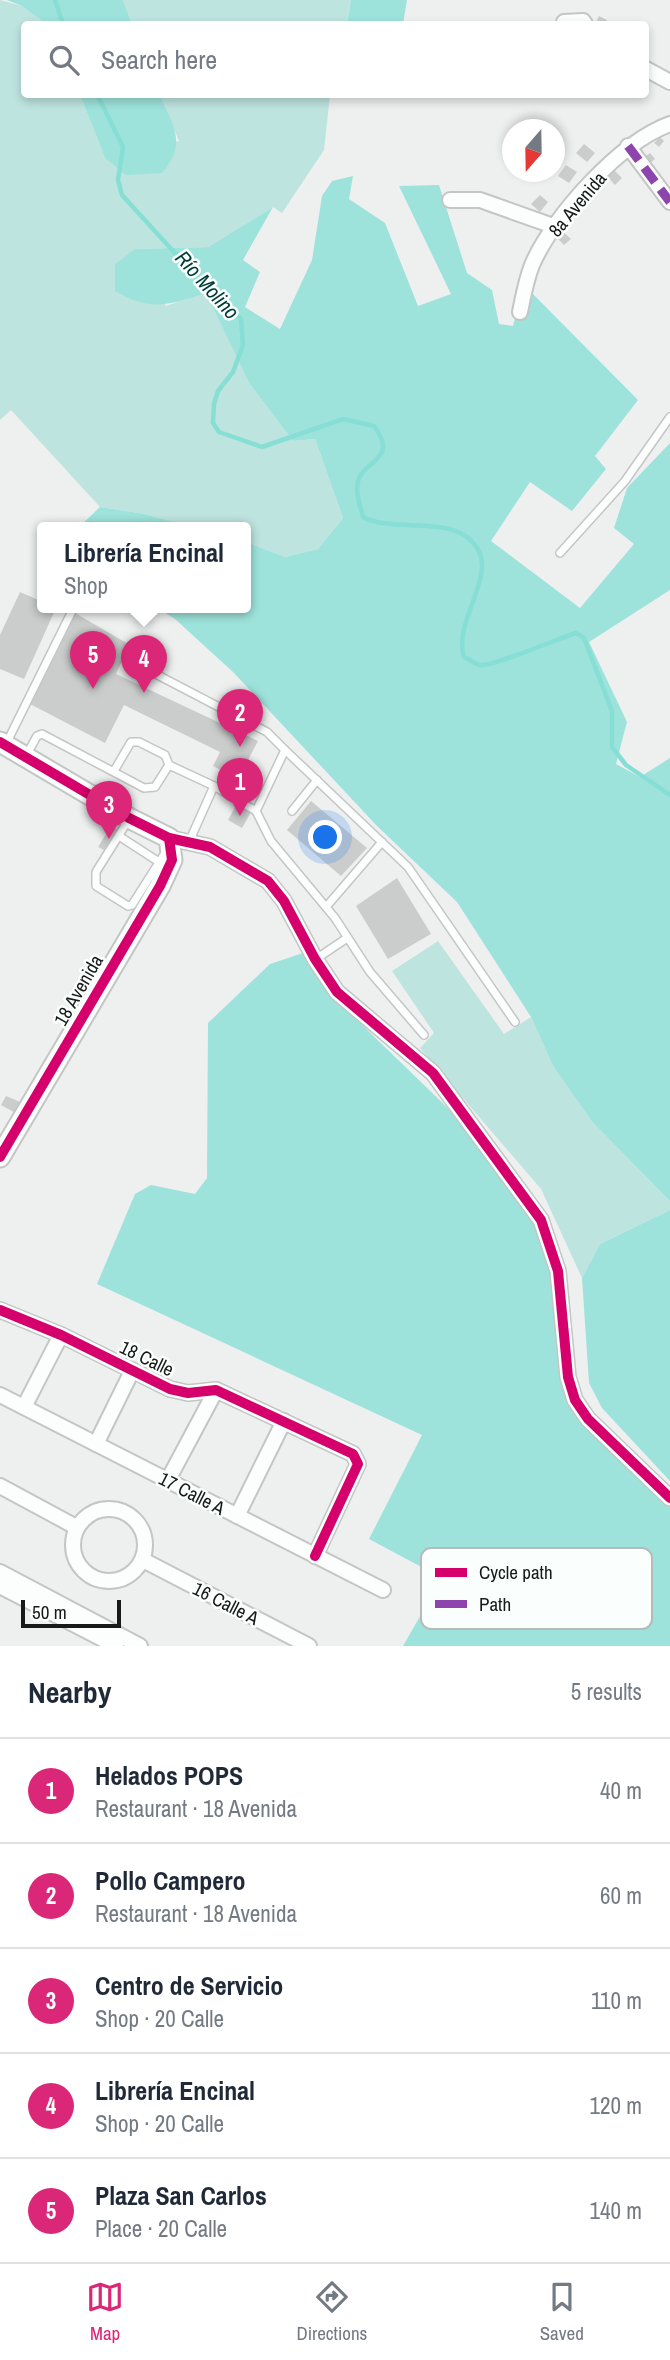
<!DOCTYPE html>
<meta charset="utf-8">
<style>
:root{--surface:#fff;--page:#f6f6f7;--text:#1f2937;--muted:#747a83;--line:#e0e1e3;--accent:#db2777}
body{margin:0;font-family:"Archivo Narrow",sans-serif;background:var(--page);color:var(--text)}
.compass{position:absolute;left:502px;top:119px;width:63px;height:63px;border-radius:50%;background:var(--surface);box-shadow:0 4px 10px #0003;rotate:200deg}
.scale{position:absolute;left:21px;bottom:18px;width:100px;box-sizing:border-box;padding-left:7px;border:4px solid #181919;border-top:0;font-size:19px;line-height:24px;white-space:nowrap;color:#181919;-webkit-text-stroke:5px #fafffe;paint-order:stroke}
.you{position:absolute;left:326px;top:838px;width:24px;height:24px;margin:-18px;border:5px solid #fff;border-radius:50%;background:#1a73e8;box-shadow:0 0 0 10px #1a73e833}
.badge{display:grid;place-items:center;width:46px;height:46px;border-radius:50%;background:var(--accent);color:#fff;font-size:23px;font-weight:700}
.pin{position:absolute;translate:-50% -58px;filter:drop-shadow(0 2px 4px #0008)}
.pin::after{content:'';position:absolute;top:37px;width:24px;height:21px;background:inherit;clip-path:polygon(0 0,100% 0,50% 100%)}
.popup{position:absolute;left:37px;top:522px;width:214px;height:91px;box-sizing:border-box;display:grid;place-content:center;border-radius:7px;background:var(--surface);filter:drop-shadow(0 2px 5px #0005);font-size:23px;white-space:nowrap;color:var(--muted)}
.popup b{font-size:26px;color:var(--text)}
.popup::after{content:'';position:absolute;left:50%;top:100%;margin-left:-14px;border:14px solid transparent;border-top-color:var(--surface)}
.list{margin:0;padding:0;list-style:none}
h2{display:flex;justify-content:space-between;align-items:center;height:91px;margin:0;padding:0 28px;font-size:30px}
h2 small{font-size:23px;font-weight:400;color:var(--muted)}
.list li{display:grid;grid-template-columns:46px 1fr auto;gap:21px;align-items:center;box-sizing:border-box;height:105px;padding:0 28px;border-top:2px solid var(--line)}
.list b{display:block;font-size:26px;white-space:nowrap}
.list p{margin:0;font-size:23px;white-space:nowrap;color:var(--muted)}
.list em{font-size:23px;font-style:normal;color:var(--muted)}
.icon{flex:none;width:38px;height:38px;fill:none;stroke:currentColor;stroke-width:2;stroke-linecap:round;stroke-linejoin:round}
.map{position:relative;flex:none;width:670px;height:1646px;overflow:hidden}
.search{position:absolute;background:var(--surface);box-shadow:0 4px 10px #0003;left:21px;right:21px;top:21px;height:77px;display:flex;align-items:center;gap:18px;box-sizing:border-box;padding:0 24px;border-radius:7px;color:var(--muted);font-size:26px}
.sheet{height:616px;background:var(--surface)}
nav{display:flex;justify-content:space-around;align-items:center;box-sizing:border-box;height:98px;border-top:2px solid var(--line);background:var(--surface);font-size:19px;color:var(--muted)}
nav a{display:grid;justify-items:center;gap:4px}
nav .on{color:var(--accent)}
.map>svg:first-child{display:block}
.green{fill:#bee4e0}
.forest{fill:#9de3db}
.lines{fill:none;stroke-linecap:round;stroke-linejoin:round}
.stream{stroke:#86ded5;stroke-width:4.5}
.building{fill:#cbcdcd}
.lane-casing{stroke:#c4c6c6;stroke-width:10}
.street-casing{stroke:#c4c6c6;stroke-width:18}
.secondary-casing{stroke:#c4c6c6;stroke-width:23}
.lane{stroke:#fcfdfd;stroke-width:7}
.street{stroke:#fcfdfd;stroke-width:14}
.secondary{stroke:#fcfdfd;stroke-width:19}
.quiet{stroke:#8e44ad;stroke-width:9;stroke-dasharray:18 9;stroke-linecap:butt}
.cycleway-casing{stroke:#fafffe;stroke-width:15}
.cycleway{stroke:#d6006c;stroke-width:10}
.labels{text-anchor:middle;stroke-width:5;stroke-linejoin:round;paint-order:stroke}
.street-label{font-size:19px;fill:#181919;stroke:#fafffe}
.water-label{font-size:21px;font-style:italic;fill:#003b36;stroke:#fafffe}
.key{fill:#fafffe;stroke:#b6bab9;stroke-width:2}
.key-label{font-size:19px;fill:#181919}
</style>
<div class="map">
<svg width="670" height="1646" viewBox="0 0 670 1646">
<rect width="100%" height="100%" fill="#eef0f0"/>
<!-- green -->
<g class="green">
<path d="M0,0L22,6L46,24H24V94L80,95L105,158L179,141L160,95H330L324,150L282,213L273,207L208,247L135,249L166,306L206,292L249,383L293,441L315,439L343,518L318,549L285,557L246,542V527H191L145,514L100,507L11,410L0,420Z"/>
<path d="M123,0H351L347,24H132Z"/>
<path d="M438,941L504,1034L531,1017L553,1066L593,1123L670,1201V1210L600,1244L582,1278L541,1189L420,1048L434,1033L392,971Z"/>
</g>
<!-- forest -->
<g class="forest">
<path d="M7,0H123L132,24H46L22,6Z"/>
<path d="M351,0H407L403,24H347Z"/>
<path d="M80,95H160C173,127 188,143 162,173L126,175L105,158Z"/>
<path d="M353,176L349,199L385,223L418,306L451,294L399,186L439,185L467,273L492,290L499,324L513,326L524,285L638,400L595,456L606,469L572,511L530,482L491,541L580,608L634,544L614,528L627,488L670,443V590L589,642L627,722L616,764L640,777L670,758V1201L593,1123L553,1066L531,1017L457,902L377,826L233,672L175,619L156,607H246V542L285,557L318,549L343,518L315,439L293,441L249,383L206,293C169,305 151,312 115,291V264L135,249L208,247L273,207L243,260L260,272L245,307L280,329L312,260L322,196L332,181Z"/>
<path d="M100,507L145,514L191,527H79Z"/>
<path d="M303,953L323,987L491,1150L543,1226L569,1296V1377L585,1421L670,1507V1646H403L442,1578L369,1539L422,1435L97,1284L135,1194L151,1185L195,1194L207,1178L208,1023L270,964Z"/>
<path d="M670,1210V1481L602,1408L589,1383L582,1278L600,1244Z"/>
</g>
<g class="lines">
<!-- stream -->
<g class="stream">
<path d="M55,0L63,24"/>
<path d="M97,94L123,147L118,180L122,195L205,286L241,319L243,345L233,372L218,391L214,404L213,423L219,432L262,447L343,419L374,426C398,458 367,460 359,478C354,490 360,505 363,517C397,535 458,511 479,551C493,580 453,624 464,657C469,659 475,664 480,665C490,668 559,638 576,633L584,638L612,711V747L626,765L670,795"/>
</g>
</g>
<!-- building -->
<g class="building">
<path d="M599,16L607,20L604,24H595Z"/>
<path d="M660,137L664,141L659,147L654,143Z"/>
<path d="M584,144L595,153L587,162L576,153Z"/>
<path d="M650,153L655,159L645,167L640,160Z"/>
<path d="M566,165L577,172L569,183L558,176Z"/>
<path d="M614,170L622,178L615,185L607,176Z"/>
<path d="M540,195L548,202L540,212L531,204Z"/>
<path d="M562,231L571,239L564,245L556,237Z"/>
<path d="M20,592L43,602V607L56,608L24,679L0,669V635Z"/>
<path d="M75,613L130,645L116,674L258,741L238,779L213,766L220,752L124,705L105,743L30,704Z"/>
<path d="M311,801L367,848L341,876L287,830Z"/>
<path d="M237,804L251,812L242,828L228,820Z"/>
<path d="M111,826L120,831L108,852L98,847Z"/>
<path d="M397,878L431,934L388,959L356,906Z"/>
<path d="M6,1096L25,1104L19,1115L1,1105Z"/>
</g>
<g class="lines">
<defs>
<g id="lane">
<path d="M560,553L625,481L670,417"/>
<path d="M148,670L267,732L285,750L256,811"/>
<path d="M6,744L74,607"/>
<path d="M285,750L408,867L515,1022"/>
<path d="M26,756L37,736L42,734L144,788L155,787L169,765"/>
<path d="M114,771L131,742H139L165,755L169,765L214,786"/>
<path d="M292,811L317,780"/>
<path d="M129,819L96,872V886L128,906L132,905L167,850"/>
<path d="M119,836L159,862"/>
<path d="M189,842L214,786L256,811L271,841L335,918L370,972L424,1035"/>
<path d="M326,907L382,842"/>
<path d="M316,959L347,938"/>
</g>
<g id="street">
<path d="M564,22L583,21L585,24"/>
<path d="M646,69L670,82"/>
<path d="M628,146L670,202"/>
<path d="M450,200H480L556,227"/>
<path d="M520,312C523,297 526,280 532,265C553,216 620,142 670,124"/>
<path d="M169,838L210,847L268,881L284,901L315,959L337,992L433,1073L541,1220L558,1271L568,1377L575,1400L588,1419L670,1498"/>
<path d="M0,1310L61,1335L170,1389L188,1393L216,1390L353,1454L358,1464L315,1556"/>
<path d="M0,1395L383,1590"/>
<path d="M24,1407L61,1335"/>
<path d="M96,1444L132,1371"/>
<path d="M168,1480L216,1390"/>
<path d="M0,1486L76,1527"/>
<circle cx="109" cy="1545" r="36"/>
<path d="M237,1516L284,1421"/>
<path d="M143,1560L309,1646"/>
<path d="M0,1572L140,1646"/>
<path d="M0,1586L116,1646"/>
</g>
<path id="secondary" d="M0,742L129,818L169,838L172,860L160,886L0,1157"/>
</defs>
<!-- lane casing -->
<use href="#lane" class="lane-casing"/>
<!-- street casing -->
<use href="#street" class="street-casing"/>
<!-- secondary casing -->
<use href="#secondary" class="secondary-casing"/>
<!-- lane -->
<use href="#lane" class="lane"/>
<!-- street -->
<use href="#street" class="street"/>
<!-- secondary -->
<use href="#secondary" class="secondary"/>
<!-- quiet -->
<path class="quiet" d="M628,146L670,202"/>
<defs>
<g id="cycleway">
<path d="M0,742L129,818L169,838L210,847L268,881L284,901L315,959L337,992L433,1073L541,1220L558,1271L568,1377L575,1400L588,1419L670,1498"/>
<path d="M0,1157L160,886L172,860L169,838"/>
<path d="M0,1310L61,1335L170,1389L188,1393L216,1390L353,1454L358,1464L315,1556"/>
</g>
</defs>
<!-- cycleway casing -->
<use href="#cycleway" class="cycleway-casing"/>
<!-- cycleway -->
<use href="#cycleway" class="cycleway"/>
</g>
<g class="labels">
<!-- street labels -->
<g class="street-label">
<text transform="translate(577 204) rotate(-50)" y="7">8a Avenida</text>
<text transform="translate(78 990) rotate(-60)" y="7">18 Avenida</text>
<text transform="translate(147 1358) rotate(26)" y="7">18 Calle</text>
<text transform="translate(192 1493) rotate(27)" y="7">17 Calle A</text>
<text transform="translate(226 1603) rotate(27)" y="7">16 Calle A</text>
</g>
<!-- water labels -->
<g class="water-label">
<text transform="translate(207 285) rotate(48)" y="7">Río Molino</text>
</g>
</g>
<!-- legend -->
<rect x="421" y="1548" width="231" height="81" rx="10" class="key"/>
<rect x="435" y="1568" width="32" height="9" fill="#d6006c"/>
<rect x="435" y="1600" width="32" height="8" fill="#8e44ad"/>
<g class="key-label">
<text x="479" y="1579">Cycle path</text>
<text x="479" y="1611">Path</text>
</g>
</svg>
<svg class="compass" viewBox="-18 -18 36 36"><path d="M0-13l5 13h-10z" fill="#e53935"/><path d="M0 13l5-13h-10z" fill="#747a83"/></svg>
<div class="scale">50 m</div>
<div class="you"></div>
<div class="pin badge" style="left:240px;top:816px">1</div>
<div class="pin badge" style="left:240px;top:747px">2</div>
<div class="pin badge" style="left:109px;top:839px">3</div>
<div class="pin badge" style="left:144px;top:693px">4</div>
<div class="popup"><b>Librería Encinal</b>Shop</div>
<div class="pin badge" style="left:93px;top:689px">5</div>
<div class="search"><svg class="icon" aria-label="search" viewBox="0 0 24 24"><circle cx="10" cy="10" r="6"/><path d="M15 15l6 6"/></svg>Search here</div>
</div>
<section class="sheet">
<h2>Nearby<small>5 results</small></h2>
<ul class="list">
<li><span class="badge">1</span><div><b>Helados POPS</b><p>Restaurant · 18 Avenida</p></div><em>40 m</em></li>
<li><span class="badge">2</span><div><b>Pollo Campero</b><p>Restaurant · 18 Avenida</p></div><em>60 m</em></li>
<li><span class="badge">3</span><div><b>Centro de Servicio</b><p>Shop · 20 Calle</p></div><em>110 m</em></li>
<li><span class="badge">4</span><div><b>Librería Encinal</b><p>Shop · 20 Calle</p></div><em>120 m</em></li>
<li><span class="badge">5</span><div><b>Plaza San Carlos</b><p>Place · 20 Calle</p></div><em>140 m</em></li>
</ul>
</section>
<nav>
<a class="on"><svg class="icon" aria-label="map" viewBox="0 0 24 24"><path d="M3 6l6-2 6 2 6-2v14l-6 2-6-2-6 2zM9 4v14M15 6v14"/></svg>Map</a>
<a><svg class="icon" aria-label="directions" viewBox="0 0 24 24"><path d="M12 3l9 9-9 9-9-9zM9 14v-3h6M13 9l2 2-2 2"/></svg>Directions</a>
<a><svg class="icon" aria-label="saved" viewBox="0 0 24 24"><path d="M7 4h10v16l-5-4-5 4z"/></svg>Saved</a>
</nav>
